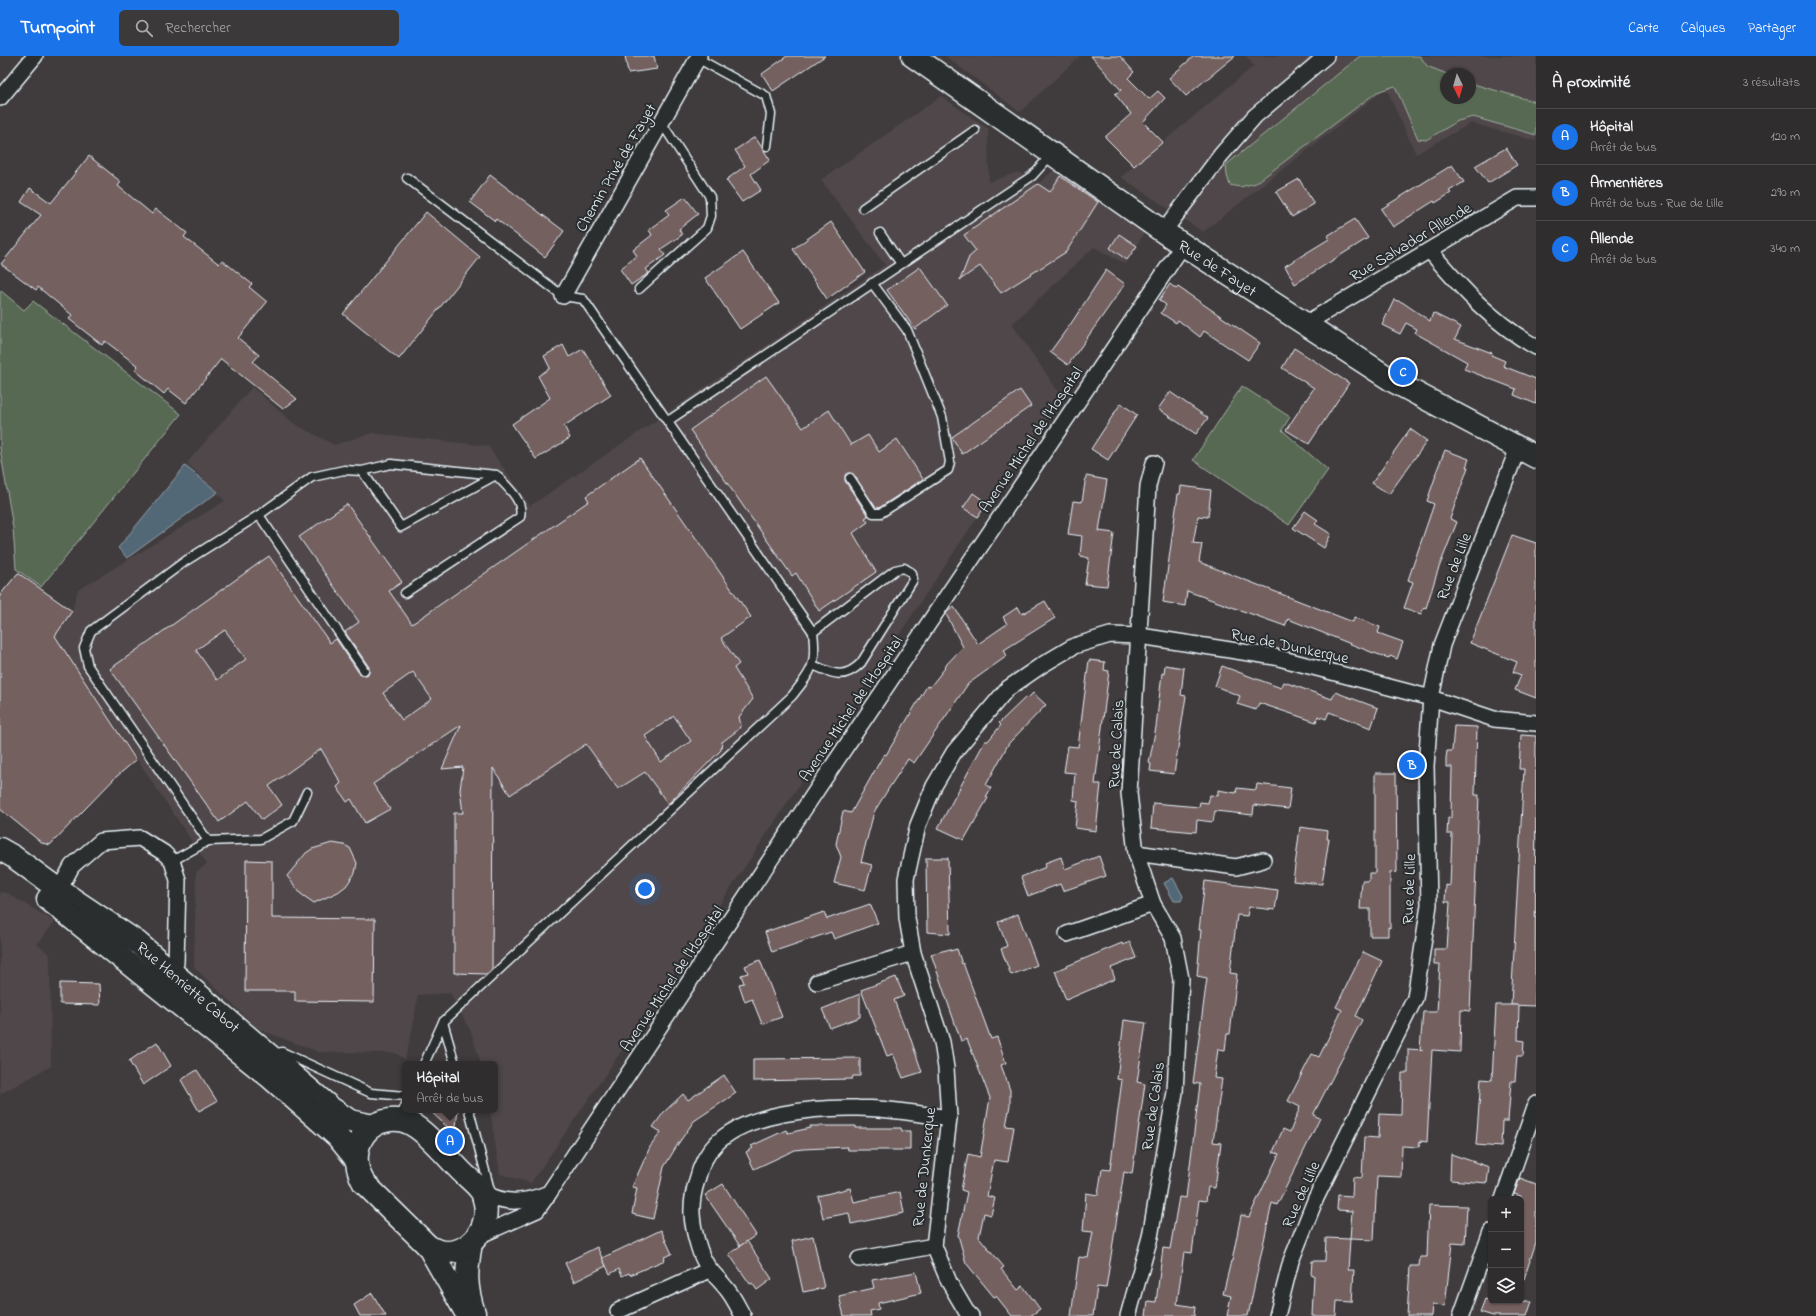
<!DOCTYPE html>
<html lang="fr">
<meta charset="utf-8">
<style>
:root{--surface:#302d2e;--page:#3c393a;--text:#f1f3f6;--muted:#a8a8aa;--line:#4b494a;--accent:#1a73e8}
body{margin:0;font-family:"Indie Flower",sans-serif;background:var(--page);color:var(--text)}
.controls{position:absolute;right:12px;bottom:12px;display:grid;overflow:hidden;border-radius:6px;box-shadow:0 1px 3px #0004}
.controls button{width:36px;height:36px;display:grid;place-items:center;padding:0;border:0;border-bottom:1px solid var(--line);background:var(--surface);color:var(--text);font:20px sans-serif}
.compass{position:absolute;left:1440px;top:12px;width:36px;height:36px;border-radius:50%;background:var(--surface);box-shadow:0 1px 3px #0004;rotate:175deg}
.you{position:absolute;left:645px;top:833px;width:14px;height:14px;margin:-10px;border:3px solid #fff;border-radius:50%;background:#1a73e8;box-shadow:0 0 0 6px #1a73e833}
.badge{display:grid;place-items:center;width:26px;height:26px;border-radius:50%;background:var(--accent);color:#fff;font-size:13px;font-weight:700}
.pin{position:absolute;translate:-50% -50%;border:2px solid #fff;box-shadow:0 1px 4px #0006}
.popup{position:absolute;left:402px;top:1005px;width:96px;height:52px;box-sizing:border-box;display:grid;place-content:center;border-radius:6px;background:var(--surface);filter:drop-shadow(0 1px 3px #0005);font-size:13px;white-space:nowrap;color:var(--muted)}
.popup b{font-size:15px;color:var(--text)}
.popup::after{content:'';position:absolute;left:50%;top:100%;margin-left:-8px;border:8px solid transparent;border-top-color:var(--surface)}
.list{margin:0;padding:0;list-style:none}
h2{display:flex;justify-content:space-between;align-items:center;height:52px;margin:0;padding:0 16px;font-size:17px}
h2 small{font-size:13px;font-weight:400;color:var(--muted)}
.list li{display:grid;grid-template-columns:26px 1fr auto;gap:12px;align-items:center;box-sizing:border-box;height:56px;padding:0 16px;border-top:1px solid var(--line)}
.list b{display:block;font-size:15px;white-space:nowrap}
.list p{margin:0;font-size:13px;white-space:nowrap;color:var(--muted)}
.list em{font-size:13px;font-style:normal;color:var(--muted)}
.icon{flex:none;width:22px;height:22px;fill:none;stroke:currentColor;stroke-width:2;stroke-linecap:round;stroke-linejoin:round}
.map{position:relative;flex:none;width:1536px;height:1260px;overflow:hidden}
header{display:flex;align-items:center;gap:24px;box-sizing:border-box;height:56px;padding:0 20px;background:var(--accent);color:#fff}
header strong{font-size:19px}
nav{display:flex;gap:22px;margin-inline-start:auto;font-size:14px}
.search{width:280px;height:36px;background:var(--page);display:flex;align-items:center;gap:10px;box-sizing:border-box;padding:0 14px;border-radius:6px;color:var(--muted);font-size:15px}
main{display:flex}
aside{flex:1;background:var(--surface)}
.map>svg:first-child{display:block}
.built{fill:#504748;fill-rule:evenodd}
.green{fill:#596952;stroke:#a0ada5}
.water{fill:#536776;stroke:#8f9eaa}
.building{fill:#746060;stroke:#e8f1f8;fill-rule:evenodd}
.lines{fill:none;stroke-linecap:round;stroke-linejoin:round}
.lane-casing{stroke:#e8f1f8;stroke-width:11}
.street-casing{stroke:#e8f1f8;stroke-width:18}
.secondary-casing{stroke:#e8f1f8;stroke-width:25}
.lane{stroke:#2a2d2e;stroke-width:8}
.street{stroke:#2a2d2e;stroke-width:15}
.secondary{stroke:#2a2d2e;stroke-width:22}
.labels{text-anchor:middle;stroke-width:4;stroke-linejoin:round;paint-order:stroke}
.street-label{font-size:16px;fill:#e8f1f8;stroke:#2a2d2e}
</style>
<header>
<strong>Turnpoint</strong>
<div class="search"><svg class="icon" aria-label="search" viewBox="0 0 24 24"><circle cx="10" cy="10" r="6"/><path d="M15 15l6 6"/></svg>Rechercher</div>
<nav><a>Carte</a><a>Calques</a><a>Partager</a></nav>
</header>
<main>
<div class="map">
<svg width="1536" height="1260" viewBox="0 0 1536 1260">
<rect width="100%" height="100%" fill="#403c3d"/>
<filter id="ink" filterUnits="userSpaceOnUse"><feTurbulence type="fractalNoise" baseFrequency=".025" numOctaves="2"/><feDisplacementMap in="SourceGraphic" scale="8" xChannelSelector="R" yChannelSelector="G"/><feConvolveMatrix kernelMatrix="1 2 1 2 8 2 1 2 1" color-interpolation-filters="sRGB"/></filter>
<g filter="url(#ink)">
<!-- built -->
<g class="built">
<path d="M945,0H1080L1020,56Z"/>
<path d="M1246,0H1536V85L1471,67L1416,98L1386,32L1203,176L1121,121L1254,10ZM1446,18H1470V42H1446Z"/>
<path d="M941,40L988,73L989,126L1018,116L1038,128L1054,114L1144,177L1125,208L1094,191L1012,268L1062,341L974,466L653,949L531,1127L500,1118L490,1054H495V1008H481L471,976L450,937L418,939L412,975L405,1003L395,997L319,996L258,973L194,911L196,816L207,808L55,580L72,555L78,534L225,445L187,407L252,331L293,367L334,389L372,377L488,390L530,450L885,209L821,124Z"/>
<path d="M0,836L7,837L55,866L37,888L50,899L51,1010L0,1038Z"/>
</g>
<!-- green -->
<g class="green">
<path d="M1360,0H1420L1427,10L1447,18L1446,42H1470V27L1536,46V79L1473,61L1458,65L1426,84L1418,83L1395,30L1377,36L1256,127L1240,131L1230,129L1227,120L1226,109Z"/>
<path d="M0,234L24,254L33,245L181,358L41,531L16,513L13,472L0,392Z"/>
<path d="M1242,330L1290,361L1282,374L1328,414L1289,469L1193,404Z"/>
</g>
<!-- water -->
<g class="water">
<path d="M185,410L218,436L127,502L118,492Z"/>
<path d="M1173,822L1183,840L1181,845H1174L1164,827Z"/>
</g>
<!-- building -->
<g class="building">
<path d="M625,0H654L657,13L628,17Z"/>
<path d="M787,0H825L773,35L762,18Z"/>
<path d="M1091,0H1120L1134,16L1128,22L1149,43L1158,35L1165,42L1143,66L1163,86L1134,110L1105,81L1131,58L1115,38L1121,34Z"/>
<path d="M1194,0H1235L1186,40L1169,22Z"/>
<path d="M755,81L770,104L751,118L761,134L742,146L726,124L745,110L735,94Z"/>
<path d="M1506,92L1517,109L1488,127L1475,110Z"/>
<path d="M89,100L121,126L118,130L152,158L156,153L187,177L184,181L219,208L222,204L252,228L249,231L267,246L238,282L259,299L253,306L297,343L283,353L221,303L186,347L168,333L164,338L135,314L138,310L105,285L102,289L69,263L72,259L38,231L36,234L1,208L41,159L21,146L30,132L51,147Z"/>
<path d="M1452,109L1464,126L1449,135L1451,137L1435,147L1434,145L1393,171L1381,153Z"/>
<path d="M490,119L564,175L545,201L496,163L495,165L470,146Z"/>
<path d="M1060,120L1098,146L1066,196L1001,237L980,210L960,224L969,201L976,195L964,179L1038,128L1050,136Z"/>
<path d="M1299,123L1314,148L1292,161L1276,136Z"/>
<path d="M685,141L698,158L679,173L682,179L661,193L665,199L646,213L649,217L631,229L620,213L637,200L633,194L652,179L649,174L669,159L666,154Z"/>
<path d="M426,156L480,201L399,303L343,258Z"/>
<path d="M1355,163L1368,182L1295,228L1285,210L1329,183L1327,180Z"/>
<path d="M831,166L865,216L827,243L793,193Z"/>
<path d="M1119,178L1137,190L1127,204L1110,192Z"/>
<path d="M743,196L779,247L740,273L705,222Z"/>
<path d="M920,211L947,249L915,273L887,234Z"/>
<path d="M1106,214L1125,228L1068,309L1050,296L1072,266Z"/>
<path d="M1170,228L1176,233L1178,231L1260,287L1248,304L1204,275L1200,281L1178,264L1176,267L1161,257L1166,249L1159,244Z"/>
<path d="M1394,244L1402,246L1430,265L1433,257L1461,271L1455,283L1492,297L1491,299L1505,305L1503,310L1536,323V348L1514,339L1516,333L1464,313L1467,306L1415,277L1417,273L1406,267L1400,278L1382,269Z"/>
<path d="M563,289L569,301L583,293L611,339L564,370L570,382L536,403L512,368L550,342L538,320L550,312L544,300Z"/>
<path d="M1294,292L1349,327L1309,388L1286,374L1314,332L1282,312Z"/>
<path d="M766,320L803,372L829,354L851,389L868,379L879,396L897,383L923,423L879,452H876L854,419L849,417L845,419V425L868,460L865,462L868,466L853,477L876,516L819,555L796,517L792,520L690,374Z"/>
<path d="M1020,334L1031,350L962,398L952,381Z"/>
<path d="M1170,336L1208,362L1196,378L1158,353Z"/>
<path d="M1121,347L1137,359L1108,404L1091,393Z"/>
<path d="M1410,373L1427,385L1389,438L1372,427Z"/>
<path d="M1445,394L1469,403L1466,411H1468L1450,463L1457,466L1438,514L1426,552L1424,551L1421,558L1404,552L1413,526L1408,524L1434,448L1427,445L1436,419H1435Z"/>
<path d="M640,402L751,561L721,582L739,608L734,612L753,643L739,661L741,669L738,674L722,686L721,694L668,748L645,716L618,733L586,688L510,739L493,712L492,913L487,918L454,917V757H463L460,734L463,711L442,713L461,669L373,728L390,753L365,767L351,743L347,746L337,731L341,727L321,693L269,730L282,749L262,764L248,745L219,766L110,613L269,500L330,587L336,583L359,617L367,619L369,616V611L345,576L359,566L299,481L347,448L402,526L389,535L412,568L589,445L586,440ZM225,574L246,603L217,624L196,594ZM413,616L432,643L402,664L383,637ZM674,660L691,685L661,706L645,680Z"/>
<path d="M1086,420L1107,424L1099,475L1114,477L1107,530L1085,528L1089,502L1080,500L1082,480L1068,478L1073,445L1082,446Z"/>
<path d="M1181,430L1211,434L1208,461L1198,460L1193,487L1202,488L1199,506L1353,566L1354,561L1380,571L1378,577L1403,586L1397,603L1390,600L1389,602L1371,596L1288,563L1285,570L1187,535L1185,550L1163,546L1178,438H1180Z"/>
<path d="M973,437L987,447L978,461L963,452Z"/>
<path d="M1305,455L1318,464L1315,468L1331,478L1324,492L1293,472Z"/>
<path d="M1512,479L1536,487V642L1515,634L1521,619L1513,616L1517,606L1470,587Z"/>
<path d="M18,517L72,555L55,580L136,704L116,721L50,789L42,787L0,753V539Z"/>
<path d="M1045,545L1055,562L1004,594L1007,600L968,628L914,707L908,703L889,732L874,756L861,806L872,809L865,834L834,827L841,801L836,788L843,755L851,757L884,698L886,699L927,630L930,631L945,612L944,611L963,591L946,558L948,555L954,551L978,588L1007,568L1003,561L1018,551L1022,558Z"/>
<path d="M1089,604L1105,606L1104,614L1109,615L1095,728H1101L1096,775L1075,772L1078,745L1073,744L1075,717L1064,716L1068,690L1078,691Z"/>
<path d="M1165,609L1184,612L1181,639L1186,640L1174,718L1150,715L1151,708L1149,707L1156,671L1162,617L1164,618Z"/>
<path d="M1222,610L1281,632L1284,626L1332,643L1335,636L1378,652L1371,672L1329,656L1326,663L1318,660L1316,666L1259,647L1256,654L1237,648L1240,640L1215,630Z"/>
<path d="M1033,637L1046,649L1009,687L986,729L991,732L986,741L988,742L964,784L938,772L985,685H988L1001,669L999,667L1026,641L1028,642Z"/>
<path d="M1454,670L1477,671L1475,739H1479L1470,955L1461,954L1460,996L1432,994L1427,1086L1420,1085L1419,1091L1402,1090L1401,1121L1377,1120L1374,1184L1350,1183L1352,1155L1337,1154L1338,1139L1352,1140L1353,1121L1362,1122L1364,1081L1378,1082L1379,1058L1401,1059L1402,1017H1408V993L1423,994L1420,993L1423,956H1437L1440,908H1434V893H1447L1450,846H1445L1446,829L1450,830L1452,778H1447L1448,762H1451L1452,711H1446V702L1447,695H1452Z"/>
<path d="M1521,679L1536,680L1535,950L1511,949L1524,713H1519Z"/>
<path d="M1375,717H1396L1397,816L1390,817V872L1388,871V880H1370V853H1360L1362,825H1369V817H1375Z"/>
<path d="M1257,728L1291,732L1288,753L1254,749L1253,759L1215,755L1213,766L1197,764L1196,776L1151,772L1153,747L1199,751L1200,746L1208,747L1210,739L1218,740V734L1236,737L1237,732L1256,734Z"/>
<path d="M1300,771L1328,775L1327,783H1329L1322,828L1293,825Z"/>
<path d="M332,787L344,789L350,792L357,807L355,817L346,830L338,836L314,847L301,838L287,820L306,797L312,793Z"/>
<path d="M1099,800L1106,820L1063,835L1060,828L1028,840L1021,821L1046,811L1045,807L1061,801L1065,813Z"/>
<path d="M926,802H948L950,878L927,876Z"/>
<path d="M246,804L272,805V862L375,863L374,946L295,945V935H245Z"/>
<path d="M1205,825L1278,834L1275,854L1249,851L1247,860L1237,859L1230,917L1237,918L1230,978H1227L1225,994L1218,993L1214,1022L1222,1023L1213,1086L1221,1087L1215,1132L1208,1131L1206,1145L1199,1144L1192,1197L1184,1196L1177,1248L1195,1251L1194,1260H1146L1148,1245L1156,1246L1163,1192L1170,1193L1179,1141L1186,1142L1200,1028L1193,1027L1207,922L1197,920L1201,874H1199Z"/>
<path d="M870,848L878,867L834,883L831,876L772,896L765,876L824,856L827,863Z"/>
<path d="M1018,858L1037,909L1011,919L1001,893L1007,890L998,866Z"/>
<path d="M1130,886L1136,902L1111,912L1115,923L1066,944L1055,915L1122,887L1123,889Z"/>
<path d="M950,893V895L957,893L962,908L963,907L991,983L997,981L1006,1007L1001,1009L1010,1034V1049L1006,1070L1014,1071L1008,1106L994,1104L987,1140L995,1142L991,1159L984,1157L979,1181L1004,1211L1001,1213L1018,1234L1023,1230L1040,1253L1030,1260H1012L996,1240L994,1241L966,1207L958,1179L967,1136L961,1134L968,1098L980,1101L990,1042L967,983L961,985L931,898Z"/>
<path d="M1363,896L1382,905L1356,960L1362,964L1313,1059L1320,1062L1304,1095L1277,1149L1272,1147L1248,1260H1227L1231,1240L1223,1238L1231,1205H1232L1241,1159L1249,1161L1279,1098L1273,1096L1283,1073L1290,1076L1300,1051L1288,1045L1312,998L1319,1001L1342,954L1336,951Z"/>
<path d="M760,904L782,961L762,968L752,943L745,946L739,928L744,927L741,919L748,917L745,910Z"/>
<path d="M896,921L904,940L894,944L905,973L907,972L922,1016L903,1022L893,998L887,1000L861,934Z"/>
<path d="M60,927L99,928L100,949L60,948Z"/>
<path d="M860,938V961L830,972L822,953Z"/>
<path d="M1496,949H1519L1518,984L1524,985L1523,1000H1517L1515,1025H1511L1508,1065H1502L1501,1091L1476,1089L1481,1023L1492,1024Z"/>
<path d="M1124,964L1146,967L1137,1026L1145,1028L1132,1118L1124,1116L1106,1232L1097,1231L1093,1260H1071L1079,1201L1088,1202L1093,1176L1083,1175L1086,1137L1098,1139L1102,1113L1110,1114L1122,1024L1117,1023Z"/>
<path d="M157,986L171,1010L143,1029L129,1005Z"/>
<path d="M860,1002V1020H853L852,1023L753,1025V1003Z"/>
<path d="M197,1014L217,1045L199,1055L181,1024Z"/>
<path d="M724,1019L736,1037L694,1065L678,1088L664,1111L653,1163L632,1158L637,1132L632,1131L650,1091L661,1076L653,1071L664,1056L683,1038L688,1044Z"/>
<path d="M429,1054H458L455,1078Z"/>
<path d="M810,1070H856V1072H901L902,1075H910V1094H848L847,1091L803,1093L795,1094L754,1113L746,1096L753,1092L751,1090L786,1074L788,1077L810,1072Z"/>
<path d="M1451,1098L1489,1111L1487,1127L1450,1124Z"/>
<path d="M1520,1122L1536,1128V1186L1524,1223H1521V1140L1514,1138Z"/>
<path d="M723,1128L756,1179L740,1190L705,1139Z"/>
<path d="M850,1132L854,1146L900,1136L904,1157L851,1168L849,1157L823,1162L818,1140Z"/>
<path d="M1429,1149L1467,1150L1465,1188L1452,1187L1445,1250L1432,1249L1431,1260H1407L1410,1210H1419L1420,1201H1427Z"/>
<path d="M661,1174L672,1198L664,1201L665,1204L630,1219L629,1217L622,1220L619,1213L610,1218L602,1202Z"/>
<path d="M813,1180L824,1232L803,1236L792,1185Z"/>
<path d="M1326,1182L1350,1183L1348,1214H1354L1352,1246L1337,1245L1336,1260H1312L1314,1219L1311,1218L1312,1205H1325Z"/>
<path d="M747,1185L772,1223L757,1234L752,1227L750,1228L729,1198Z"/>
<path d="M597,1191L606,1210L574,1226L565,1207Z"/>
<path d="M916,1216L921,1237L878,1247L879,1253L870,1255L871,1260H844L839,1240L874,1232L872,1224Z"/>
<path d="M372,1237L386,1260H360L354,1249Z"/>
<path d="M1485,1243L1491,1245H1532L1527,1260H1493L1480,1256Z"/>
</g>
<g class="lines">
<defs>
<g id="lane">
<path d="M697,2L766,40L771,58L767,90"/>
<path d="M407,122L563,240L583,243L813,576C817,609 812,615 792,640L443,966"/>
<path d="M863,152L975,74"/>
<path d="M880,177L901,208"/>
<path d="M639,233L707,172L711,160L710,141L661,66"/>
<path d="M668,365L1032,120L1051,99"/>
<path d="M850,422L873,457H881L948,414L950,406L942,361L907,274L872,227"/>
<path d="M259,459L364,614"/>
<path d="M405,537L520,461C524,444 507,431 496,419"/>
<path d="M813,609C833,618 844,624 861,607L913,524L912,517L904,512L895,514L813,576"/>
<path d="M208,785L88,610L84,592L91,575L184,506L259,459L312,421L344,414L362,415L391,408L496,419L401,471L362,415"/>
<path d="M172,805L208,785L261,783L293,765L307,736"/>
<path d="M273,998L282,996L371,1037L405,1040"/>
<path d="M424,1008L443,966L455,1008"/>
<path d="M469,1054L491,1138"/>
<path d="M400,1064L405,1050"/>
</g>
<g id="street">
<path d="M0,42L35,0"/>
<path d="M1165,177L1170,167L1221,99L1255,60L1326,0"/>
<path d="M1430,195C1461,232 1493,267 1536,291"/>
<path d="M563,240L699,0"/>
<path d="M1305,268L1517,142H1536"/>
<path d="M1136,797L1236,811L1263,804"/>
<path d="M59,834L72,810L101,785L140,782L164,797L172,805L178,824L176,907L164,921"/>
<path d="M1067,878L1153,848"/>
<path d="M817,926L913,897"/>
<path d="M482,1136C506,1149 524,1147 549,1137"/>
<path d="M1503,1143L1536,1048"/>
<path d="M476,1181L537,1154L549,1137L822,726L1183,189"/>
<path d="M859,1203L934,1190"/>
<path d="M618,1255L709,1214"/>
<path d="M743,1260C738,1251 733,1240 726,1232C714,1217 705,1212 699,1192C691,1167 689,1149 697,1124C700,1112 706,1098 715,1089C744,1057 817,1051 858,1052C888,1052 919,1058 949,1062"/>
<path d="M971,1260L966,1255L949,1226L934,1190L949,1062L946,1012L942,986L913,897L907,862L906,823L918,769L934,730L954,696L1007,633L1042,609L1074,590L1110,579L1140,580L1275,601L1431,642L1494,663L1536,667"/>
<path d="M1128,1260L1150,1181L1175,1036L1181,923L1173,882L1153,848L1136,797L1129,737L1148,430L1154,407"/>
<path d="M1277,1260L1291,1205L1316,1142L1415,942L1429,849L1426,710L1431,642L1442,589L1518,392"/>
<path d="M1461,1260L1491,1176"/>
</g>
<g id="secondary">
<path id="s1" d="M913,0L1165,177L1393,325L1536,401"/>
<path id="s2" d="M0,793L14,801L59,834L138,887L332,1053L350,1065L373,1070"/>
<path d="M48,843L271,1022L337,1080L356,1103"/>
<path d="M471,1187C466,1215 465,1230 474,1257"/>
<path d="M428,1190C458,1209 491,1179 485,1147C484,1143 483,1138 481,1135C476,1128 468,1122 462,1116C449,1103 430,1080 416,1071C409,1066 399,1063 390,1064C358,1068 349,1102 364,1127L428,1190L468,1260"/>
</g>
</defs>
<!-- lane casing -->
<use href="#lane" class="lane-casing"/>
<!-- street casing -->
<use href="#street" class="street-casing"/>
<!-- secondary casing -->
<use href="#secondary" class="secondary-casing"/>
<!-- lane -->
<use href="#lane" class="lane"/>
<!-- street -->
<use href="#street" class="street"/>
<!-- secondary -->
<use href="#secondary" class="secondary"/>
</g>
</g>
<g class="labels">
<!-- street labels -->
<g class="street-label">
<text transform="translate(615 111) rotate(-60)" y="6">Chemin Privé de Fayet</text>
<text transform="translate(1410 185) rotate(-31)" y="6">Rue Salvador Allende</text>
<text dy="6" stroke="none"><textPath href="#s1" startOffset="371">Rue de Fayet</textPath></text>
<text transform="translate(1030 383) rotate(-56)" y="6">Avenue Michel de l'Hospital</text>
<text transform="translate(1453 510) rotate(-69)" y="6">Rue de Lille</text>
<text transform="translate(1290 589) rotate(12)" y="6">Rue de Dunkerque</text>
<text transform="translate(850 652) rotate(-56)" y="6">Avenue Michel de l'Hospital</text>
<text transform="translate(1115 688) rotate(-87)" y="6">Rue de Calais</text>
<text transform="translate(1408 833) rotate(-88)" y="6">Rue de Lille</text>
<text transform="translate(671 922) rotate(-56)" y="6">Avenue Michel de l'Hospital</text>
<text dy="6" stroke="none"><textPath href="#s2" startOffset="234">Rue Henriette Cabot</textPath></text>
<text transform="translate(1152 1050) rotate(-82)" y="6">Rue de Calais</text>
<text transform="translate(923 1111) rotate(-84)" y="6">Rue de Dunkerque</text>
<text transform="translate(1300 1138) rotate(-66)" y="6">Rue de Lille</text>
</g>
</g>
</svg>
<div class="controls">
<button>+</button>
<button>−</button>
<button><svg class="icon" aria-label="layers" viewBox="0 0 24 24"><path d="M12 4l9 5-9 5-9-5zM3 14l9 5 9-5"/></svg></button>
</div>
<svg class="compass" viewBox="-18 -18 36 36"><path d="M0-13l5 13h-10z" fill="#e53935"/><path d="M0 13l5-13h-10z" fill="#a8a8aa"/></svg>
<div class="you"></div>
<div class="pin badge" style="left:450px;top:1085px">A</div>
<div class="popup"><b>Hôpital</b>Arrêt de bus</div>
<div class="pin badge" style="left:1412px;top:709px">B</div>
<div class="pin badge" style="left:1403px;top:316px">C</div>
</div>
<aside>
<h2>À proximité<small>3 résultats</small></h2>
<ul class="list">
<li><span class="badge">A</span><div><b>Hôpital</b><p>Arrêt de bus</p></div><em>120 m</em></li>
<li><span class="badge">B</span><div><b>Armentières</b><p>Arrêt de bus · Rue de Lille</p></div><em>290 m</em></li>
<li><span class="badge">C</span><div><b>Allende</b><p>Arrêt de bus</p></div><em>340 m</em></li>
</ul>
</aside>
</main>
